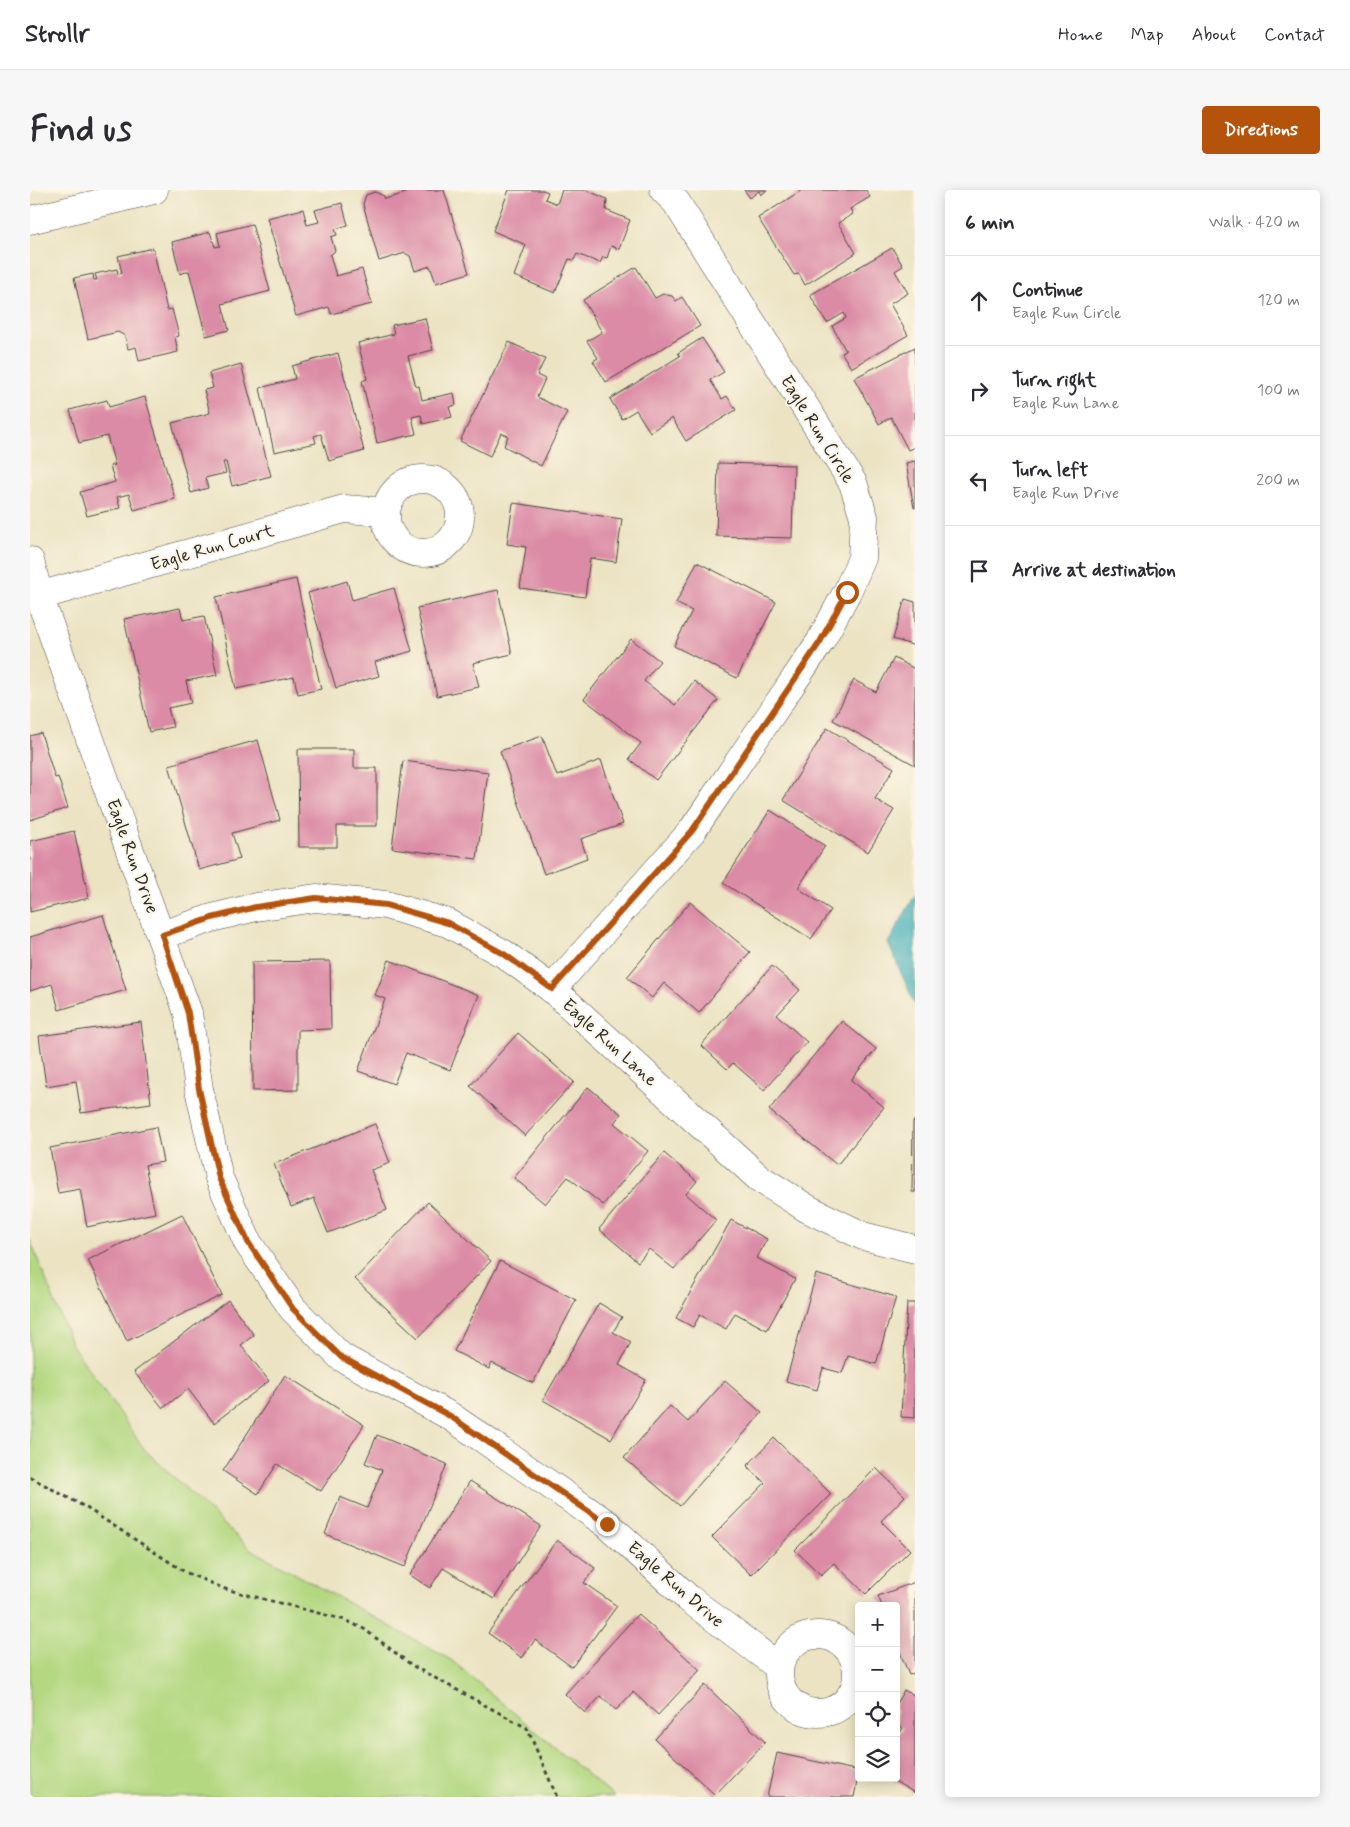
<!DOCTYPE html>
<meta charset="utf-8">
<style>
:root{--surface:#fff;--page:#f7f7f7;--text:#2b2b33;--muted:#7c7c81;--line:#e1e1e2;--accent:#b45309}
body{margin:0;font-family:Mynerve,sans-serif;background:var(--page);color:var(--text)}
.controls{position:absolute;right:15px;bottom:15px;display:grid;overflow:hidden;border-radius:5px;box-shadow:0 2px 12px #0003}
.controls button{width:45px;height:45px;display:grid;place-items:center;padding:0;border:0;border-bottom:1px solid var(--line);background:var(--surface);color:var(--text);font:25px sans-serif}
.stop{position:absolute;width:15px;height:15px;margin:-11px;border:4px solid #b45309;border-radius:50%;background:#fff}
.stop.end{background:#b45309;border-color:#fff;box-shadow:0 1px 5px #0008}
.list{margin:0;padding:0;list-style:none}
h2{display:flex;justify-content:space-between;align-items:center;height:65px;margin:0;padding:0 20px;font-size:21px}
h2 small{font-size:16px;font-weight:400;color:var(--muted)}
.list li{display:grid;grid-template-columns:32px 1fr auto;gap:15px;align-items:center;box-sizing:border-box;height:90px;padding:0 20px;border-top:1px solid var(--line)}
.list b{display:block;font-size:19px;white-space:nowrap}
.list p{margin:0;font-size:16px;white-space:nowrap;color:var(--muted)}
.list em{font-size:16px;font-style:normal;color:var(--muted)}
.icon{flex:none;width:28px;height:28px;fill:none;stroke:currentColor;stroke-width:2;stroke-linecap:round;stroke-linejoin:round}
.map{position:relative;flex:none;width:885px;height:1607px;overflow:hidden;border-radius:5px}
header{display:flex;align-items:center;gap:30px;box-sizing:border-box;height:70px;padding:0 25px;background:var(--surface);border-bottom:1px solid var(--line)}
header strong{font-size:24px}
nav{display:flex;gap:28px;margin-inline-start:auto;font-size:18px}
.intro{display:flex;align-items:center;justify-content:space-between;box-sizing:border-box;height:120px;padding:0 30px}
h1{margin:0;font-size:35px}
.button{padding:12px 22px;border-radius:5px;background:var(--accent);color:#fff;font-size:18px;font-weight:700}
main{display:flex;gap:30px;padding:0 30px}
aside{flex:1;background:var(--surface);border-radius:5px;box-shadow:0 2px 12px #0003}
.map>svg:first-child{display:block}
.green{fill:#b3d881;stroke:#6f8256}
.water{fill:#3cacb8;stroke:#346c72}
.building{fill:#db8ba5}
.lines{fill:none;stroke-linecap:round;stroke-linejoin:round}
.minor-casing{stroke:#484742;stroke-width:29}
.path{stroke:#484742;stroke-width:3;stroke-dasharray:4 4;stroke-linecap:butt}
.minor{stroke:#fff;stroke-width:28}
.route{stroke:#b45309;stroke-width:6}
.labels{text-anchor:middle;stroke-width:4;stroke-linejoin:round;paint-order:stroke}
.street-label{font-size:18px;fill:#2b2b2b;stroke:#fcf5e5}
</style>
<header>
<strong>Strollr</strong>
<nav><a>Home</a><a>Map</a><a>About</a><a>Contact</a></nav>
</header>
<div class="intro"><h1>Find us</h1><a class="button">Directions</a></div>
<main>
<div class="map">
<svg width="885" height="1607" viewBox="0 0 885 1607">
<rect width="100%" height="100%" fill="#fcf5e5"/>
<filter id="ink" filterUnits="userSpaceOnUse"><feTurbulence type="fractalNoise" baseFrequency=".02" numOctaves="2"/><feDisplacementMap in="SourceGraphic" scale="10" xChannelSelector="R" yChannelSelector="G"/><feConvolveMatrix kernelMatrix="1 2 1 2 8 2 1 2 1" color-interpolation-filters="sRGB"/></filter>
<filter id="wash" filterUnits="userSpaceOnUse"><feTurbulence type="fractalNoise" baseFrequency=".0096" numOctaves="4" result="noise"/><feDisplacementMap in="SourceGraphic" scale="20" xChannelSelector="R" yChannelSelector="G"/><feGaussianBlur stdDeviation="1.12" result="paint"/><feColorMatrix in="noise" values="0 0 0 0 0 0 0 0 0 0 0 0 0 0 0 0 0 1.4 0 .05"/><feComposite in="paint" operator="in"/></filter>
<g filter="url(#wash)">
<rect width="100%" height="100%" fill="#ebe3c2"/>
<!-- green -->
<path class="green" d="M0,1050L42,1155L115,1260L219,1358L421,1470L584,1607H0Z"/>
<!-- water -->
<path class="water" d="M885,705V815L858,753Z"/>
<g id="blocks">
<!-- building -->
<g class="building">
<path d="M375,0H414L439,83L406,93L400,76L385,81L380,66L375,63L349,71L333,14L336,5L345,2L354,6L355,9L376,3Z"/>
<path d="M479,0H513L518,2L515,9L527,14L532,0H556L577,9L576,20L600,30L589,59L581,56L577,68L573,67L570,73L547,64L544,70L539,69L525,103L484,86L496,55L463,41Z"/>
<path d="M714,0H737L731,5L729,1L720,8Z"/>
<path d="M772,0H836L840,7L820,19L823,24L808,33L826,63L775,95L769,84L764,85L728,28Z"/>
<path d="M312,13L318,35L305,39L307,45L301,47L305,61L300,65L306,86L332,79L342,114L301,124L299,117L266,126L237,28L273,19L277,35L289,32L285,20Z"/>
<path d="M222,34L240,101L192,114L199,140L176,146L159,81L150,84L142,52L180,42L185,57L190,56L187,43Z"/>
<path d="M123,58L137,120L142,119L149,146L145,147L148,162L109,171L106,157L98,159L95,146L88,142L58,149L44,88L63,84L64,90H67L65,84L87,79L88,84L92,83L88,66Z"/>
<path d="M862,58L873,76L865,81L878,103L860,114L878,145L821,178L812,163L816,161L802,136L816,128L814,123L797,133L780,105Z"/>
<path d="M606,77L625,108L633,104L642,106L646,111L652,107L670,136L576,192L563,171L568,168L557,151L572,142L553,110Z"/>
<path d="M395,128L403,160L378,166L386,197L389,196L392,210L424,203L426,215L419,217L422,227L393,234L391,225L382,227L386,244L347,253L332,191L337,189L328,153L364,144L362,135Z"/>
<path d="M672,148L694,182L680,190L692,209L697,206L706,220L656,251L642,228L620,242L606,220L592,229L580,209L650,166L648,163Z"/>
<path d="M479,152L515,169L507,185L515,189L507,207L537,222L511,276L474,256L478,246L471,243L460,266L430,251Z"/>
<path d="M885,157V257L878,260L861,227L849,234L824,188Z"/>
<path d="M308,163L334,261L299,271L291,244L284,246L286,253L244,262L230,198L265,189L262,176Z"/>
<path d="M211,174L241,286L202,296L196,272H193L196,283L175,288L178,298L161,303L142,233L180,223L174,200L183,198L179,183Z"/>
<path d="M115,207L145,309L104,320L99,304L87,307L90,318L57,326L50,302L85,292L80,276L85,275L77,246L49,253L40,220L77,210L79,217Z"/>
<path d="M885,271V318H884L876,273Z"/>
<path d="M688,273L764,275L762,348L686,346Z"/>
<path d="M483,313L592,329L586,372L560,368L555,407L490,398L496,357L477,354Z"/>
<path d="M667,372L746,412L707,488L644,456L662,421L646,413Z"/>
<path d="M266,389L291,499L268,504L264,487L206,499L186,407Z"/>
<path d="M317,391L322,410L364,398L382,461L345,472L349,486L306,498L278,403Z"/>
<path d="M468,400L482,464L443,473L449,497L407,506L387,418Z"/>
<path d="M875,409L885,412V456L863,449Z"/>
<path d="M150,418L153,430L174,426L187,485L156,491L161,513L138,518L143,537L119,542L94,429Z"/>
<path d="M601,449L630,471L614,491L645,515L664,491L688,510L626,590L599,569L611,553L554,509Z"/>
<path d="M864,468L885,479V575L803,530L824,490L846,502Z"/>
<path d="M797,538L864,578L845,609L864,620L838,662L753,610Z"/>
<path d="M11,543L25,588L28,587L38,618L0,630V546Z"/>
<path d="M512,546L527,586L571,570L593,634L551,649L557,668L514,684L470,561Z"/>
<path d="M228,550L250,630L202,643L210,669L169,680L139,575Z"/>
<path d="M268,559H324V578H347V636H307V657H269Z"/>
<path d="M373,571L458,582L447,669L362,658Z"/>
<path d="M740,620L795,656L768,698L801,720L781,749L693,693Z"/>
<path d="M44,641L59,708L0,722V651Z"/>
<path d="M660,712L720,762L669,823L634,793L622,808L597,787Z"/>
<path d="M73,725L96,800L29,820L22,794L0,801V747Z"/>
<path d="M359,770L449,805L420,880L376,863L364,894L328,881L355,809L345,805Z"/>
<path d="M300,771L301,839L268,840V900L223,901L222,772Z"/>
<path d="M742,776L770,800L747,825L777,852L734,900L703,873L697,879L671,855Z"/>
<path d="M812,831L846,859L821,890L854,917L807,975L739,920Z"/>
<path d="M111,832L121,913L51,923L46,891L16,896L9,846Z"/>
<path d="M488,843L544,892L495,946L440,896Z"/>
<path d="M558,897L591,924L584,933L618,961L573,1015L538,987L515,1014L484,988Z"/>
<path d="M883,931H885V1002H882Z"/>
<path d="M345,934L360,973L341,980L357,1020L298,1043L284,1008L261,1017L244,974Z"/>
<path d="M126,937L133,972L115,975L125,1023L57,1037L50,999L28,1003L20,958Z"/>
<path d="M634,963L667,991L656,1004L686,1030L644,1079L619,1059L608,1072L569,1039Z"/>
<path d="M398,1012L461,1071L388,1148L325,1089Z"/>
<path d="M152,1024L192,1105L97,1151L58,1070Z"/>
<path d="M701,1030L737,1049L727,1068L765,1089L737,1140L705,1123L696,1139L670,1125L663,1137L646,1128Z"/>
<path d="M470,1071L546,1110L503,1193L462,1173L459,1179L424,1161Z"/>
<path d="M786,1084L866,1107L846,1174L818,1166L812,1183L793,1178L787,1200L756,1191Z"/>
<path d="M198,1110L224,1145L211,1155L239,1191L184,1233L158,1199L133,1218L104,1182Z"/>
<path d="M569,1113L592,1127L583,1142L601,1152L589,1175L616,1190L581,1249L513,1210Z"/>
<path d="M877,1113H885V1228L871,1227Z"/>
<path d="M255,1185L334,1235L291,1301L247,1274L228,1304L193,1281Z"/>
<path d="M695,1191L732,1223L650,1316L594,1268L640,1216L658,1232Z"/>
<path d="M347,1245L417,1274L375,1377L295,1344L310,1307L337,1318L352,1280L335,1273Z"/>
<path d="M744,1248L801,1304L721,1385L682,1347L735,1293L717,1276Z"/>
<path d="M846,1278L875,1306L851,1331L880,1360L836,1404L804,1373L791,1385L765,1360Z"/>
<path d="M440,1291L511,1336L464,1409L413,1378L400,1398L380,1385Z"/>
<path d="M527,1350L565,1378L554,1393L587,1416L542,1477L505,1450L492,1468L458,1443Z"/>
<path d="M885,1392V1483L879,1485L866,1452V1416H852L848,1406Z"/>
<path d="M608,1424L670,1480L628,1525L603,1502L586,1520L571,1506L555,1523L535,1504Z"/>
<path d="M675,1495L735,1552L685,1605L625,1549Z"/>
<path d="M874,1500L885,1506V1603L859,1588H866V1549L873,1538L866,1534V1514Z"/>
<path d="M747,1563L829,1581L824,1607H737Z"/>
</g>
</g>
</g>
<g filter="url(#ink)">
<use href="#blocks" fill-opacity="0" stroke="#484742" stroke-width="1"/>
<g class="lines">
<defs>
<g id="minor">
<path d="M0,30L124,0"/>
<circle cx="393" cy="326" r="37"/>
<path d="M0,371L9,406L158,823L169,899L189,988L218,1053L263,1119L311,1167L420,1226L577,1334L658,1408L749,1477"/>
<path d="M9,406L314,319L356,322"/>
<path d="M132,745L182,728L226,717L286,708L356,715L418,733L474,764L522,799L729,988L778,1019L833,1046L885,1059"/>
<path d="M522,799L662,641L790,452L817,402L832,368L834,327L823,293L646,12L634,0"/>
<circle cx="788" cy="1484" r="39"/>
</g>
</defs>
<!-- minor casing -->
<use href="#minor" class="minor-casing"/>
<!-- path -->
<path class="path" d="M0,1287L55,1317L155,1382L195,1399L315,1430L334,1439L383,1476L497,1538L527,1607"/>
<!-- minor -->
<use href="#minor" class="minor"/>
</g>
</g>
<g class="lines" filter="url(#ink)">
<!-- route -->
<path class="route" d="M577,1334L420,1226L311,1167L263,1119L218,1052L189,988L169,899L158,823L132,745L182,728L226,717L286,708L356,715L418,733L474,764L522,799L662,641L790,452L817,402"/>
</g>
<g class="labels">
<!-- street labels -->
<g class="street-label">
<text transform="translate(788 239) rotate(58)" y="6">Eagle Run Circle</text>
<text transform="translate(182 357) rotate(-16)" y="6">Eagle Run Court</text>
<text transform="translate(103 666) rotate(70)" y="6">Eagle Run Drive</text>
<text transform="translate(580 852) rotate(42)" y="6">Eagle Run Lane</text>
<text transform="translate(646 1394) rotate(41)" y="6">Eagle Run Drive</text>
</g>
</g>
</svg>
<div class="controls">
<button>+</button>
<button>−</button>
<button><svg class="icon" aria-label="locate" viewBox="0 0 24 24"><circle cx="12" cy="12" r="6"/><path d="M12 2v4M12 18v4M2 12h4M18 12h4"/></svg></button>
<button><svg class="icon" aria-label="layers" viewBox="0 0 24 24"><path d="M12 4l9 5-9 5-9-5zM3 14l9 5 9-5"/></svg></button>
</div>
<div class="stop" style="left:817px;top:402px"></div>
<div class="stop end" style="left:577px;top:1334px"></div>
</div>
<aside>
<h2>6 min<small>Walk · 420 m</small></h2>
<ul class="list">
<li><svg class="icon" aria-label="ahead" viewBox="0 0 24 24"><path d="M12 20V5M6 11l6-6 6 6"/></svg><div><b>Continue</b><p>Eagle Run Circle</p></div><em>120 m</em></li>
<li><svg class="icon" aria-label="right" viewBox="0 0 24 24"><path d="M7 20v-9h11M14 6l5 5-5 5"/></svg><div><b>Turn right</b><p>Eagle Run Lane</p></div><em>100 m</em></li>
<li><svg class="icon" aria-label="left" viewBox="0 0 24 24"><path d="M17 20v-9H6M10 6l-5 5 5 5"/></svg><div><b>Turn left</b><p>Eagle Run Drive</p></div><em>200 m</em></li>
<li><svg class="icon" aria-label="arrive" viewBox="0 0 24 24"><path d="M6 21V4h12l-3 4 3 4H6"/></svg><div><b>Arrive at destination</b></div></li>
</ul>
</aside>
</main>
